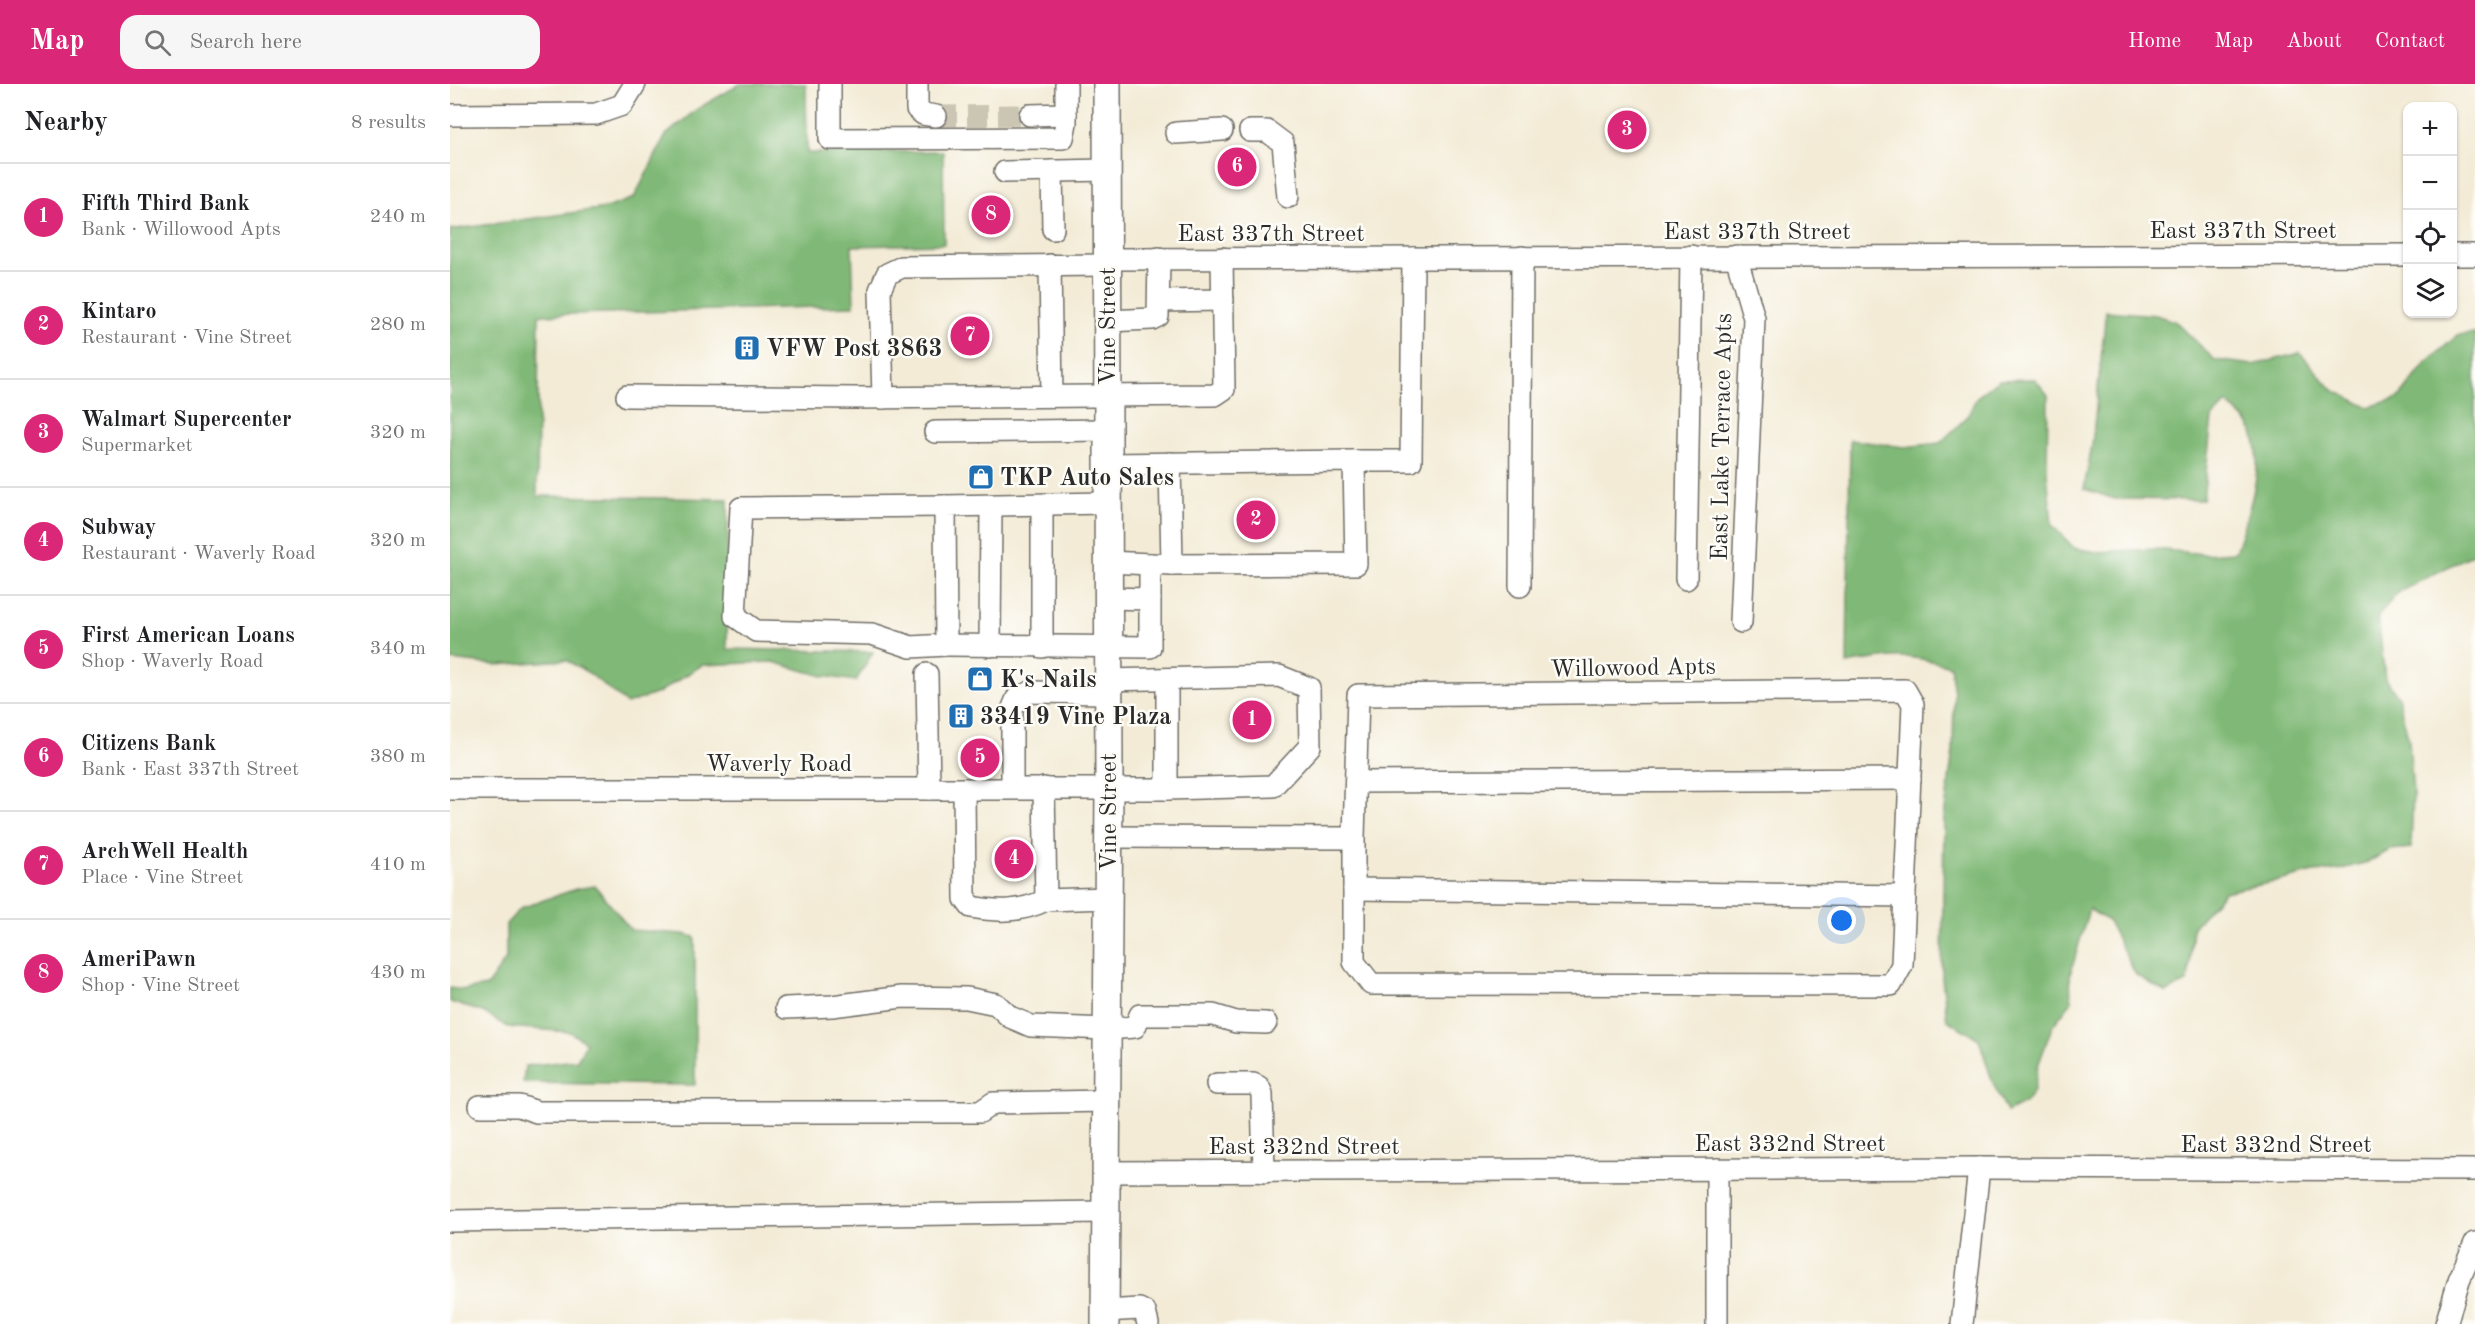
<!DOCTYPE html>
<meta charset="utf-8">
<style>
:root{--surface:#fff;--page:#f6f6f6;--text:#202124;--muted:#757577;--line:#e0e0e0;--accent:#db2777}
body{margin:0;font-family:"Old Standard TT",serif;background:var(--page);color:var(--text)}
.controls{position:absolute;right:18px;top:18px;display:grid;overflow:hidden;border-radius:12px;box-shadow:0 2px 4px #0004}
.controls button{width:54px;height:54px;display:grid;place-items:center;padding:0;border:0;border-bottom:2px solid var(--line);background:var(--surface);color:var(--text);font:30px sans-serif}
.you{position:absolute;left:1392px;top:837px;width:21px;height:21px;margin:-15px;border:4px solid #fff;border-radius:50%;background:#1a73e8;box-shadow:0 0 0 9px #1a73e833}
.badge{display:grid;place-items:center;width:39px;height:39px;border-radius:50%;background:var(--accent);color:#fff;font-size:20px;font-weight:700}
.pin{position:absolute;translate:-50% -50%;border:3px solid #fff;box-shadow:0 2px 6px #0006}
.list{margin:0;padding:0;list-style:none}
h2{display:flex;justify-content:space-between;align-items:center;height:78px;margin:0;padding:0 24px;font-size:26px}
h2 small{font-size:20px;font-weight:400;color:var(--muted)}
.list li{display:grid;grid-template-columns:39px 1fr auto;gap:18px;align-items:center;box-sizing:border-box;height:108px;padding:0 24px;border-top:2px solid var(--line)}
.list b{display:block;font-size:22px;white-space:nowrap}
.list p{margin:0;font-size:20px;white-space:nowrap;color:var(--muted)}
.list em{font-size:20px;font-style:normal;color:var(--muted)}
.icon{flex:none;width:33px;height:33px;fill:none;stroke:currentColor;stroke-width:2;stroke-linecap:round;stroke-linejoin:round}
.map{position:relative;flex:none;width:2025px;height:1240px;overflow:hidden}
header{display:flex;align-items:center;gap:36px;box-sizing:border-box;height:84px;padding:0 30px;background:var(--accent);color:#fff}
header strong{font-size:28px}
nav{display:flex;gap:33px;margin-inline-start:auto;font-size:21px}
.search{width:420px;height:54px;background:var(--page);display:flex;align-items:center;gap:15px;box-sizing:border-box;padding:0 21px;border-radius:18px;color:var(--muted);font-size:22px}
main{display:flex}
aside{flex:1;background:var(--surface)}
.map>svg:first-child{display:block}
.forest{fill:#80b977;stroke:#567251;stroke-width:1.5}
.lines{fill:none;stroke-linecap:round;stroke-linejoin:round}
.minor-tunnel{stroke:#cbc5b4;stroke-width:21;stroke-dasharray:21 10;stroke-linecap:butt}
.minor-casing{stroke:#716e67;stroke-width:24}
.major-casing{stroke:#716e67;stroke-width:30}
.minor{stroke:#fff;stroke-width:21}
.major{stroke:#fff;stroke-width:27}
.labels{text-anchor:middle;stroke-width:5;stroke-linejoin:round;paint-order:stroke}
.street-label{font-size:24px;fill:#2b2b2b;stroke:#fdfcf7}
.poi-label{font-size:24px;font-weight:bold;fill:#2b2b2b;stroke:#fdfcf7;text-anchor:start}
</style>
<header>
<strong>Map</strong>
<div class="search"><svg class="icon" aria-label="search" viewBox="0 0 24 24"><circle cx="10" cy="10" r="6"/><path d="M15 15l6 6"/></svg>Search here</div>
<nav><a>Home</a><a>Map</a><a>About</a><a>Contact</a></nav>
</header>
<main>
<aside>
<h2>Nearby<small>8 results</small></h2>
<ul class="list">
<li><span class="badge">1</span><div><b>Fifth Third Bank</b><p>Bank · Willowood Apts</p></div><em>240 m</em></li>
<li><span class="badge">2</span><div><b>Kintaro</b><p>Restaurant · Vine Street</p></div><em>280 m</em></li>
<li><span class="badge">3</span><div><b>Walmart Supercenter</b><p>Supermarket</p></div><em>320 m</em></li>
<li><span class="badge">4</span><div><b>Subway</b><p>Restaurant · Waverly Road</p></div><em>320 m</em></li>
<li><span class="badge">5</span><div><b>First American Loans</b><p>Shop · Waverly Road</p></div><em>340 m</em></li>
<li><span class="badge">6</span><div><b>Citizens Bank</b><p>Bank · East 337th Street</p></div><em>380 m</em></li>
<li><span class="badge">7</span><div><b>ArchWell Health</b><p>Place · Vine Street</p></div><em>410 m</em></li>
<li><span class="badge">8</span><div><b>AmeriPawn</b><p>Shop · Vine Street</p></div><em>430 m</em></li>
</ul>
</aside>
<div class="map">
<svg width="2025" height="1240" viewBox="0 0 2025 1240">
<rect width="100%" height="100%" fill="#fdfcf7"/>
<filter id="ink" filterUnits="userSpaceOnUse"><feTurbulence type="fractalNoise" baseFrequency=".0167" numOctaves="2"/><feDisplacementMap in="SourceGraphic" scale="12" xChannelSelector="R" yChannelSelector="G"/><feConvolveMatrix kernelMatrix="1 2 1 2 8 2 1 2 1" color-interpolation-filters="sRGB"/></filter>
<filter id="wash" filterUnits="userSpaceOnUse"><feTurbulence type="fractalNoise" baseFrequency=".008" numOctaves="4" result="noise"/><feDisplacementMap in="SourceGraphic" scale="24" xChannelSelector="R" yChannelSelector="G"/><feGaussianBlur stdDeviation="1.35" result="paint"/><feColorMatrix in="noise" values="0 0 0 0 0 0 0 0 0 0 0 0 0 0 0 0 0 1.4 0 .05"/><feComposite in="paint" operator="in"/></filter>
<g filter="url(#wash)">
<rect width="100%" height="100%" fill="#f3ebd6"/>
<!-- forest -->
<g class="forest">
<path d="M290,0H356L357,69L493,67L494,160L402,162L404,222L89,231L87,412L278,415L277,565L423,568L406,597L373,592L323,578L252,581L208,609L177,620L139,589L116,576L46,581L0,576V146L156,124L184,114L216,51L247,25Z"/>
<path d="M1656,227L1706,231L1726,238L1765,276L1803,281L1850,269L1883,306L1918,323L1949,314L1976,279L2008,251L2025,249V469L1949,508L1928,531L1935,595L1948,613L1959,657L1963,709L1961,764L1940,766L1918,778L1888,786L1863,788L1829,797L1774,808L1743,843L1738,897L1716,909L1686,891L1658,837L1639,825L1620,891L1621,918L1602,943L1588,982L1584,1007L1575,1019L1557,1028L1542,997L1529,955L1497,936L1492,894L1494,734L1503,667L1504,609L1500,582C1456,569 1441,571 1397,580L1400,356L1455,363L1490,359L1517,333L1527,313L1549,296L1585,295L1598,311L1597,388L1602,441L1624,464L1647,468L1706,465L1753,470L1785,468C1797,433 1817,381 1802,346C1798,336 1784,326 1777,319L1762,334L1753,416L1665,415L1634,405L1642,361Z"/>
<path d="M145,802L181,846L233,850L245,853V1001L73,999L75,982L127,976L136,959L120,948L58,943L33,928L0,918V904L14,906L37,902L56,875V840L71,824L126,805Z"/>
</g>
</g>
<g filter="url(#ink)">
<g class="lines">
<!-- minor-tunnel -->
<path class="minor-tunnel" d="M486,32L580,31"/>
<defs>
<g id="minor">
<path d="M380,0V55L613,54L616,39V0"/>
<path d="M467,0V25L473,30L486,32"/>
<path d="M0,31L146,30L172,21L185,0"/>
<path d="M580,31L616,30"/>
<path d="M800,47H817L833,59L838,113"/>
<path d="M726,49L772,46"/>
<path d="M602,87L603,145"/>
<path d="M555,88L656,86"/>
<path d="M2002,171H2025"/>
<path d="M1286,172L1304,234L1291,538"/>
<path d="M656,175L1958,171"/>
<path d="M600,181L602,312"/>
<path d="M709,217L773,216"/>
<path d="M657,237L702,235L708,232L709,174"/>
<path d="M177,312L405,314L765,311L774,305L772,174"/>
<path d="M433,314L430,206L437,190L452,183L656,181"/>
<path d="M485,348L657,346"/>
<path d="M904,377H961L963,174"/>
<path d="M720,379L722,481"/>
<path d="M657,380L904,377L906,480L722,481L658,478"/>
<path d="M657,419L495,422L496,561L700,563V480"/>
<path d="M592,421V563"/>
<path d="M495,422L291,424L285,532L306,547L422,550L461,563L496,561"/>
<path d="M1236,495L1241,172"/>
<path d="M1070,502L1072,173"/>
<path d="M658,514L700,515"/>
<path d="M540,562L541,423"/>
<path d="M477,590L479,705"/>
<path d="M717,595V705"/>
<path d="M906,698L1460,695"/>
<path d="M562,704V626L567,614L581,608L658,609"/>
<path d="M594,704L596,816L658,814"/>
<path d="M0,705H717L823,702L860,662L859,604L829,592L658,596"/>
<path d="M514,705L515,815L521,823C549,828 571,828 596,816"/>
<path d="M658,753L904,754L908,611L1455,606L1463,620L1452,881L1441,901L921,900L904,878V754"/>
<path d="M904,805L1455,812"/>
<path d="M336,924L382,922L452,913L517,914L546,920L560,933L581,942L657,945L685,943L690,931H763L786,938L816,939"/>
<path d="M767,1000H803L809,1003L812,1010L814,1088"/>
<path d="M30,1022H69L87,1028H530L543,1019L657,1017"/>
<path d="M1267,1085V1240"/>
<path d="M655,1088L1529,1084L2025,1086"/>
<path d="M0,1137L655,1128"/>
<path d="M655,1227L689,1225L695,1228L698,1240"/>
<path d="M1512,1240L1529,1084"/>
<path d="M1996,1240L2009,1196L2025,1159"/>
</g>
<path id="major" d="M655,1240L659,704L657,0"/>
</defs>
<!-- minor casing -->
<use href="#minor" class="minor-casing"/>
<!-- major casing -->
<use href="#major" class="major-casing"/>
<!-- minor -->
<use href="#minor" class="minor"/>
<!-- major -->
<use href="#major" class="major"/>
</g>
</g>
<!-- icons -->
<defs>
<symbol id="building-square" viewBox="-11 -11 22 22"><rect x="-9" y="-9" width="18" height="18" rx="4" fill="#1f6fb2" stroke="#fdfcf7"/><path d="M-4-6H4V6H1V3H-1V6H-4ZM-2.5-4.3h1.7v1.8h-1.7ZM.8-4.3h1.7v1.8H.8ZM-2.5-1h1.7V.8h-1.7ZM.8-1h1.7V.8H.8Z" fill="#fff"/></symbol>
<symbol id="shop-square" viewBox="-11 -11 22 22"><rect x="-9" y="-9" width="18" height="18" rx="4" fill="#1f6fb2" stroke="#fdfcf7"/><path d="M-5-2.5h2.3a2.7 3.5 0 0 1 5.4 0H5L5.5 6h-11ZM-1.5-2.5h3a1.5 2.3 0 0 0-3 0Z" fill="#fff"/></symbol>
</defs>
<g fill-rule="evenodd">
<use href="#building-square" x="282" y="249" width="30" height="30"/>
<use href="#shop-square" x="516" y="378" width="30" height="30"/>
<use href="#shop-square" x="515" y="580" width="30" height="30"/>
<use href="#building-square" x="496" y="617" width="30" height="30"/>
</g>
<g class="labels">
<!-- street labels -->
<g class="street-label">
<text x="1793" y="154">East 337th Street</text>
<text x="1307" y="155">East 337th Street</text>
<text x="821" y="157">East 337th Street</text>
<text transform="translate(657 242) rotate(-90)" y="8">Vine Street</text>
<text transform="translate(1271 353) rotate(-89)" y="8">East Lake Terrace Apts</text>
<text transform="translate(1183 583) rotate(-1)" y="8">Willowood Apts</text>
<text x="329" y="687">Waverly Road</text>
<text transform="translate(658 728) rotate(-90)" y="8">Vine Street</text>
<text x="1340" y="1067">East 332nd Street</text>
<text x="1826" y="1068">East 332nd Street</text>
<text x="854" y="1070">East 332nd Street</text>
</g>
<!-- poi labels -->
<g class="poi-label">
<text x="316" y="272">VFW Post 3863</text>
<text x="550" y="401">TKP Auto Sales</text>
<text x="550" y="603">K's Nails</text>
<text x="530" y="640">33419 Vine Plaza</text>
</g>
</g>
</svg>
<div class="controls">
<button>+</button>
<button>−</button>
<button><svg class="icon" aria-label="locate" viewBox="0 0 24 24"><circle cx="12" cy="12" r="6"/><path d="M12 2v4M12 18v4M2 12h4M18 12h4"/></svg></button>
<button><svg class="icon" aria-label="layers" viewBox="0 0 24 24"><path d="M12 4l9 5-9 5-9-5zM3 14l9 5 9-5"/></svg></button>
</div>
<div class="you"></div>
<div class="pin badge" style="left:802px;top:636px">1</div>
<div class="pin badge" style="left:806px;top:436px">2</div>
<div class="pin badge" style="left:1177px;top:46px">3</div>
<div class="pin badge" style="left:564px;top:775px">4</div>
<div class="pin badge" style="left:530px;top:674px">5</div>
<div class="pin badge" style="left:787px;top:83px">6</div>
<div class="pin badge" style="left:520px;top:252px">7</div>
<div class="pin badge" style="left:541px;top:131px">8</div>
</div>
</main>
